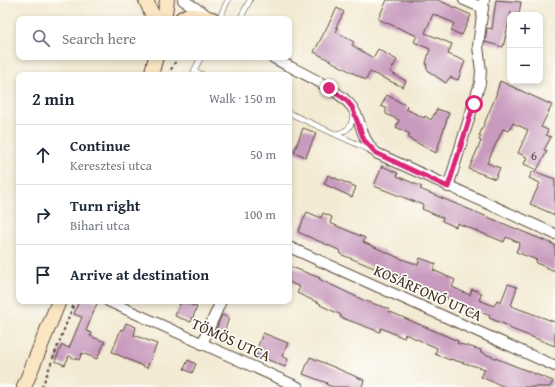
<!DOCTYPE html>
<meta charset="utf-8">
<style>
:root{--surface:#fff;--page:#f6f6f7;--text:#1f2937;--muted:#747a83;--line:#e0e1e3}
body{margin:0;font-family:"Gentium Book Plus",serif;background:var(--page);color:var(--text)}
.controls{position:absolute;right:12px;top:12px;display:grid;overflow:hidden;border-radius:8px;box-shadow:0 2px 6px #0003}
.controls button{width:36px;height:36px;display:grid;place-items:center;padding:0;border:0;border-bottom:1px solid var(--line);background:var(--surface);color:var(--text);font:20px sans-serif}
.stop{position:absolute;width:12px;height:12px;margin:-9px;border:3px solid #db2777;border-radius:50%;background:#fff}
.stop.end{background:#db2777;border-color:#fff;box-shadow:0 1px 4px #0008}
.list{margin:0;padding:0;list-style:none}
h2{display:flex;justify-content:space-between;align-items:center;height:52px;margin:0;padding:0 16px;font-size:17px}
h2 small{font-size:13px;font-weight:400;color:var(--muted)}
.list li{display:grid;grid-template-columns:26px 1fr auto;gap:12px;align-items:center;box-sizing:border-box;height:60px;padding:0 16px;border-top:1px solid var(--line)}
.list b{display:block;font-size:15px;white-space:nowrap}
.list p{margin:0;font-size:13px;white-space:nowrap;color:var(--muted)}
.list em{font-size:13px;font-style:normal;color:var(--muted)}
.icon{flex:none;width:22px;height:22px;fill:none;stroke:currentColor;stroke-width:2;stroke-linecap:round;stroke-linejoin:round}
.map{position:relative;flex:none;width:555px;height:387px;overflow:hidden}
.search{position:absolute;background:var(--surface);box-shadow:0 2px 6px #0003;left:16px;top:16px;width:276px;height:44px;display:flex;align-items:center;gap:10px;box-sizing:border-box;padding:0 14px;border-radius:8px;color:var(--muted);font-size:15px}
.panel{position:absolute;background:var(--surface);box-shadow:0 2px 6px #0003;left:16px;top:72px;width:276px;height:232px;border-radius:8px}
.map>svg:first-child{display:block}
.building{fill:#c89abd}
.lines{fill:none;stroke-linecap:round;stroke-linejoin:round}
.service-casing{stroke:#574739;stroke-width:6}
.minor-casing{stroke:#574739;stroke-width:12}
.secondary-casing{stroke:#574739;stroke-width:16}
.path{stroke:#574739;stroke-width:2;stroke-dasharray:3 3;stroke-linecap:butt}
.service{stroke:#fff;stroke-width:5}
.minor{stroke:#fff;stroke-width:10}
.secondary{stroke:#fbe6c4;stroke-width:14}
.route{stroke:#db2777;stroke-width:5}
.labels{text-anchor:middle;stroke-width:3.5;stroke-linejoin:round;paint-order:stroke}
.number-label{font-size:13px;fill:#5e4646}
.street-label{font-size:15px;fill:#3b2a1e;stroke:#fdfcf7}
</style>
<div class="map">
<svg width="555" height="387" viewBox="0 0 555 387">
<rect width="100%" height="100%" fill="#fdfcf7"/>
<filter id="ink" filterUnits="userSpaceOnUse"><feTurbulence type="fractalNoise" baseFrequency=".025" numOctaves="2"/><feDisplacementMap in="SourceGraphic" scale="8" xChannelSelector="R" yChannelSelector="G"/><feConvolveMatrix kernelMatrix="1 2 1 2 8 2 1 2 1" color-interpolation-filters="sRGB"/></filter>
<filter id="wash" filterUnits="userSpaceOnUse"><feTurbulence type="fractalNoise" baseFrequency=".012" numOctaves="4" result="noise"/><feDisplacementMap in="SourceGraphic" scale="16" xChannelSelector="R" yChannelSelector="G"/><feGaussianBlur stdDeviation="0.9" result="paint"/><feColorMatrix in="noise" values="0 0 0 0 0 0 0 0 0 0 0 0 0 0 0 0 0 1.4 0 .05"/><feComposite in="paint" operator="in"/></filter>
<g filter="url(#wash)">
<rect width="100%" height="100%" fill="#f3ead3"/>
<g id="blocks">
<!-- building -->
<g class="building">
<path d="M387,0H438L471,15L462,35L451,31L454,23L433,14L425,33L452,44L448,54L465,61L458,80L450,77L446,83L431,73L427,69L426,63L430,49L414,42L417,36L378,19Z"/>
<path d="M496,0L521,2L519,14L511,12L503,47L485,42L487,28L492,29Z"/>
<path d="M337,8L344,12L336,27L338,28L336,32L354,42L352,45L373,58L378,49L397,60L390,72L406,81L403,87L370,72L366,80L314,52Z"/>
<path d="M500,81L552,105L541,127L548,130L546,135L551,137L544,150L547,151L537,170L524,164L527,157L518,153L528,130L513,123L509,131L503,129L487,163L500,168L495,179L469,169L481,141L479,140L481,136H479L495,98Z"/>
<path d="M387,95L407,106L406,109L424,118L425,116L431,120L437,109L449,113L436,153L408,138L410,134L396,127L399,120L386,114V108L381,106Z"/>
<path d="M303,128L316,133L306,157L294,152Z"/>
<path d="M382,166L398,173L397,176L422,187L420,189L555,245V271L536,263L537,260L516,252L520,243L506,237L504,242L457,223L456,227L442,221L443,218L422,209L423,205L374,186Z"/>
<path d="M533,171L555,179V215L530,204L540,183L529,178Z"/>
<path d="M328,175L356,187L352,197L324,184Z"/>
<path d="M307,212L321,218L323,213L332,217L330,223L365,238L363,242L397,257L418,265L420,258L436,264L433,270L455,280L452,287L470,295L472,289L482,293L479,300L494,306L497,300L501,302L508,284L517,287L511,306L555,322V346L509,328V326L489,318L490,316L474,309L472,313L464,309L466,306L355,260L340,254L341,251L298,232Z"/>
<path d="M289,266L320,278L319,279L363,300L389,309L388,311L458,341L457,343L481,350L480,352L553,381L550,387H505L481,377L485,369L450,359V360L435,354L437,348L405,334L404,338L381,328L380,332L340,317L341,315L320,305L321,304L297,293L300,287L289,282Z"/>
<path d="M79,301H98L86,331L92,333L90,336L105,342L97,359L82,353L79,360L69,356L65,365L55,361L62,345L69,348L82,317L74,314Z"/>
<path d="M181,301L197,307L191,322L175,316Z"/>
<path d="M222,315L229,318L223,335L215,332Z"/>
<path d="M126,323L136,327L134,335L157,344L147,368L112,352L121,329L123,330Z"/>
<path d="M263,333L288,343L282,356L288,359L285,367L255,354Z"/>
<path d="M310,357L364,380L362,387H332L326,384L327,383L303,374Z"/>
<path d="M188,360L196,364L192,373L184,369Z"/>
</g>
</g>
</g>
<g filter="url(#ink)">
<use href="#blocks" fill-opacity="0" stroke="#574739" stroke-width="1"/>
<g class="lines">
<defs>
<g id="service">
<path d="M219,19L228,0"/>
<path d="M240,19L250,0"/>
<path d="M201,57L194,71L203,75"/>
<path d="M289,113L370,150"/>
<path d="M335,134C349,132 354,124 352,111"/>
</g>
<g id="minor">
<path d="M183,0L208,16"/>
<path d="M464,0L483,8"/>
<path d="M272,57C294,70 337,87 352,107C363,122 359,137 376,153L555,234"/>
<path d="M448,187L480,83L481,71L478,46L484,0"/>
<path d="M289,247L555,366"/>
<path d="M108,301L298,387"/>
<path d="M202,344L221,301"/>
</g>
<g id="secondary">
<path d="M146,0L154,19"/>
<path d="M164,19L167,0"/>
<path d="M181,19L188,15L212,19"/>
<path d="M151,75L156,57"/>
<path d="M24,387L59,301"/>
</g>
</defs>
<!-- service casing -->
<use href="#service" class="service-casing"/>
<!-- minor casing -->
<use href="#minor" class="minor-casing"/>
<!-- secondary casing -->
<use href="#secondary" class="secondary-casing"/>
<!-- path -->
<g class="path">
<path d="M168,75L178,57"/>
<path d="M42,387L75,301"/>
</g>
<!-- service -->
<use href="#service" class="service"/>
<!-- minor -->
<use href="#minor" class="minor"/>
<!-- secondary -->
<use href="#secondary" class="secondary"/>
</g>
</g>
<g class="lines" filter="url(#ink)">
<!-- route -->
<path class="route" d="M329,88L346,100L352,107L364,140L376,153L448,187L474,104"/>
</g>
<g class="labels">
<!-- number labels -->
<g class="number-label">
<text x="534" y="160">6</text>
</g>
<!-- street labels -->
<g class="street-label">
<text transform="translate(428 293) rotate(24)" y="5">KOSÁRFONÓ UTCA</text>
<text transform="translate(231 340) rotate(24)" y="5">TÖMÖS UTCA</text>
</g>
</g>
</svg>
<div class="controls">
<button>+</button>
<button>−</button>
</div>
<div class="stop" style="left:474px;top:104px"></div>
<div class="stop end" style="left:329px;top:88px"></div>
<div class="search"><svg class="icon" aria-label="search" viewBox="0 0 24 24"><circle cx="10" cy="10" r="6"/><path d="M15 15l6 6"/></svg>Search here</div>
<section class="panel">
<h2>2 min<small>Walk · 150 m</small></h2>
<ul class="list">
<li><svg class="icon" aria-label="ahead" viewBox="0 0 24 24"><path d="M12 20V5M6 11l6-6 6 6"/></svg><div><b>Continue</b><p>Keresztesi utca</p></div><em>50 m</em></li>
<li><svg class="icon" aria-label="right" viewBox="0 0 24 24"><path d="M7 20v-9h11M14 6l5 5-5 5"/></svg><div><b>Turn right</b><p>Bihari utca</p></div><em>100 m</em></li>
<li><svg class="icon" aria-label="arrive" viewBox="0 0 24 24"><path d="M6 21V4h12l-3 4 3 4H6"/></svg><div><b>Arrive at destination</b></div></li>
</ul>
</section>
</div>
